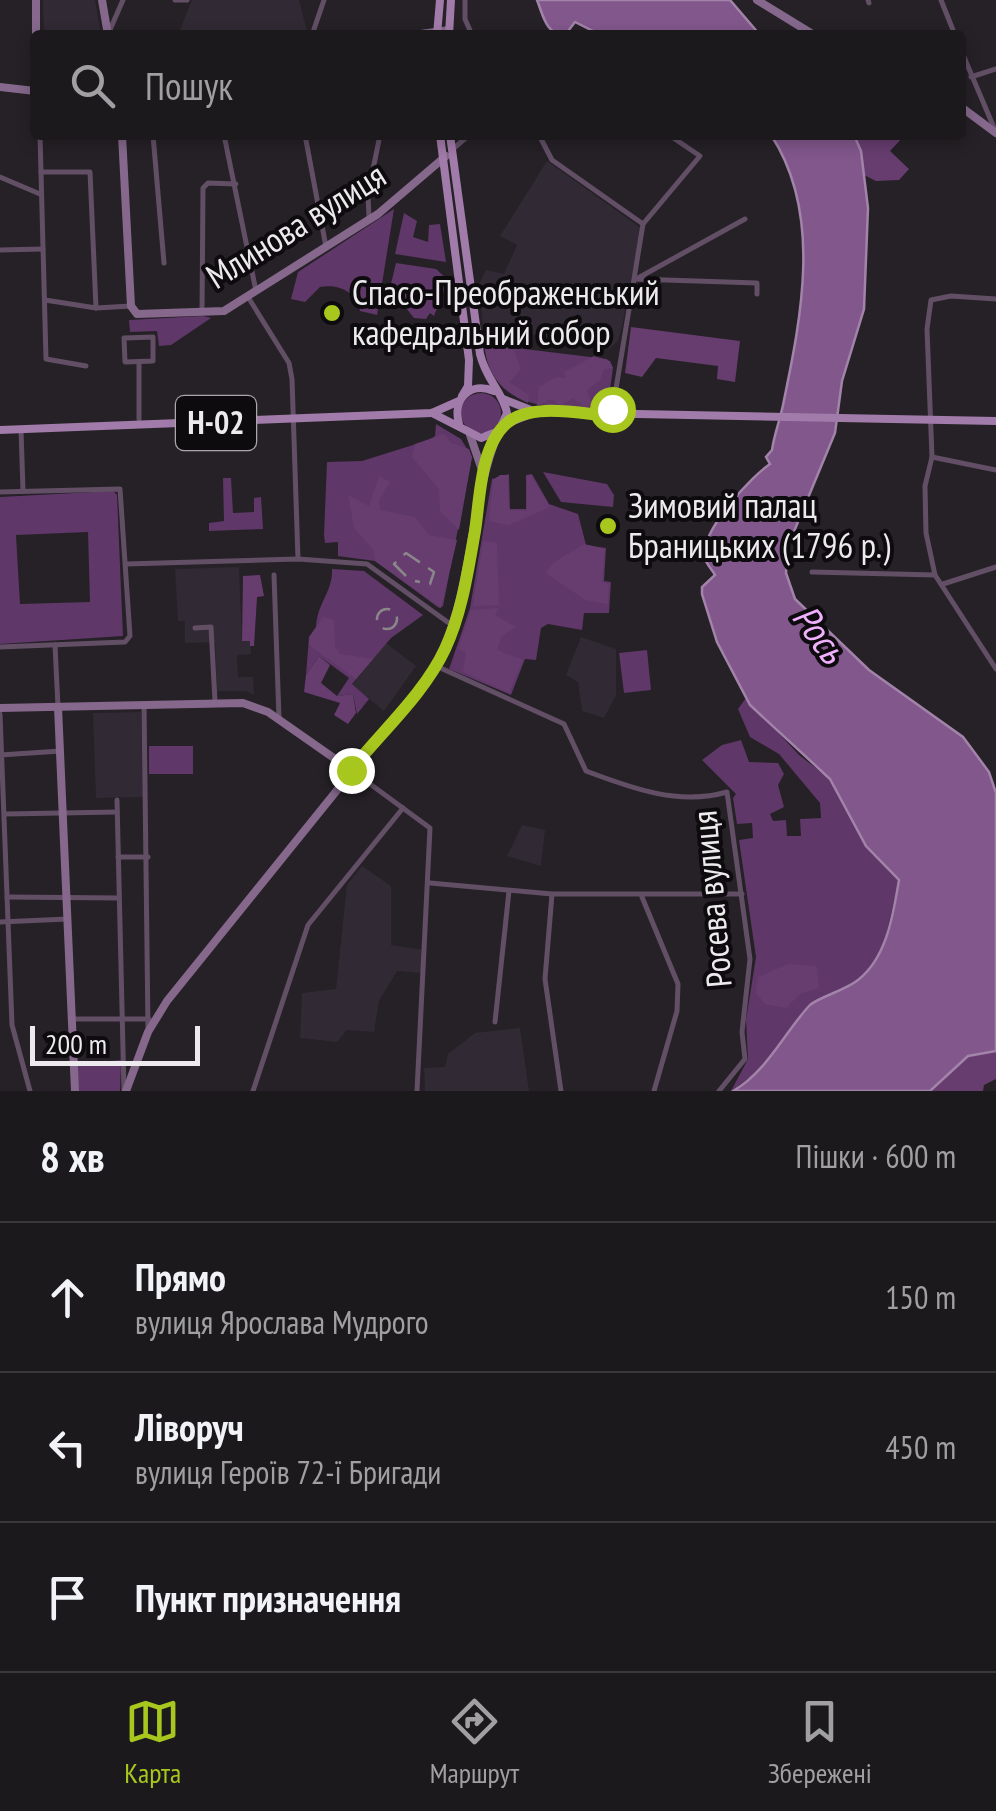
<!DOCTYPE html>
<html lang="uk">
<meta charset="utf-8">
<style>
:root{--surface:#1c191c;--page:#292629;--text:#f1f3f6;--muted:#a0a0a3;--line:#3a383b;--accent:#a7c71e}
body{margin:0;font-family:"PT Sans Narrow",sans-serif;background:var(--page);color:var(--text)}
.scale{position:absolute;left:30px;bottom:25px;width:170px;box-sizing:border-box;padding-left:10px;border:5px solid #edeaee;border-top:0;font-size:28px;line-height:35px;white-space:nowrap;color:#edeaee;-webkit-text-stroke:8px #0d0b0d;paint-order:stroke}
.stop{position:absolute;width:30px;height:30px;margin:-22px;border:8px solid #a7c71e;border-radius:50%;background:#fff}
.stop.end{background:#a7c71e;border-color:#fff;box-shadow:0 2px 10px #0008}
.list{margin:0;padding:0;list-style:none}
h2{display:flex;justify-content:space-between;align-items:center;height:130px;margin:0;padding:0 40px;font-size:42px}
h2 small{font-size:32px;font-weight:400;color:var(--muted)}
.list li{display:grid;grid-template-columns:65px 1fr auto;gap:30px;align-items:center;box-sizing:border-box;height:150px;padding:0 40px;border-top:2px solid var(--line)}
.list b{display:block;font-size:38px;white-space:nowrap}
.list p{margin:0;font-size:32px;white-space:nowrap;color:var(--muted)}
.list em{font-size:32px;font-style:normal;color:var(--muted)}
.icon{flex:none;width:55px;height:55px;fill:none;stroke:currentColor;stroke-width:2;stroke-linecap:round;stroke-linejoin:round}
.map{position:relative;flex:none;width:996px;height:1091px;overflow:hidden}
.search{position:absolute;background:var(--surface);box-shadow:0 5px 15px #0003;left:30px;right:30px;top:30px;height:110px;display:flex;align-items:center;gap:25px;box-sizing:border-box;padding:0 35px;border-radius:10px;color:var(--muted);font-size:38px}
.sheet{height:580px;background:var(--surface)}
nav{display:flex;justify-content:space-around;align-items:center;box-sizing:border-box;height:140px;border-top:2px solid var(--line);background:var(--surface);font-size:28px;color:var(--muted)}
nav a{display:grid;justify-items:center;gap:5px}
nav .on{color:var(--accent)}
.map>svg:first-child{display:block}
.built{fill:#312933}
.green{fill:#5f3768;fill-rule:evenodd}
.forest{fill:#673d70}
.water{fill:#82578c;stroke:#a283a9;stroke-width:2.5}
.lines{fill:none;stroke-linecap:round;stroke-linejoin:round}
.street{stroke:#624f66;stroke-width:5}
.secondary{stroke:#85688c;stroke-width:8}
.primary{stroke:#a17ba9;stroke-width:8}
.rail{stroke:#8a878b;stroke-width:2.5;stroke-dasharray:20 10;stroke-linecap:butt}
.route{stroke:#a7c71e;stroke-width:12}
.poi-dot{fill:#a7c71e;stroke:#0d0b0d;stroke-width:4}
.labels{text-anchor:middle;stroke-width:8;stroke-linejoin:round;paint-order:stroke}
.shield{fill:#0d0b0d;stroke:#aaa7aa;stroke-width:2.5}
.shield-label{font-size:32px;font-weight:bold;fill:#edeaee}
.street-label{font-size:35px;fill:#edeaee;stroke:#0d0b0d}
.poi-label{font-size:35px;fill:#edeaee;stroke:#0d0b0d;text-anchor:start}
.water-label{font-size:38px;font-style:italic;fill:#f0b0fe;stroke:#0d0b0d}
</style>
<div class="map">
<svg width="996" height="1091" viewBox="0 0 996 1091">
<rect width="100%" height="100%" fill="#252126"/>
<!-- built -->
<g class="built">
<path d="M43,0H95L101,35H44Z"/>
<path d="M192,0H299L308,35H178Z"/>
<path d="M547,161L641,228L622,327L618,341L610,348L483,326L479,284L486,270L504,274L517,245L500,236Z"/>
<path d="M239,567L242,641H250L251,654L237,655L238,677H253L254,695L246,691H217L215,642L185,643V621H178L175,569Z"/>
<path d="M581,637L616,649V695L604,718L582,711L578,682L566,675Z"/>
<path d="M386,643L416,666L384,711L352,685Z"/>
<path d="M141,712L143,797L96,798L93,713Z"/>
<path d="M522,825L545,830L541,866L507,856Z"/>
<path d="M362,866L391,886V945L424,950L422,973L397,971L379,1001L374,1032L347,1030L337,1042L300,1038L302,993L336,989L347,885Z"/>
<path d="M520,1028L529,1091H425L424,1068L445,1067L448,1054L475,1033Z"/>
</g>
<!-- green -->
<g class="green">
<path d="M394,209L377,315L360,311C356,291 338,284 320,287L305,302L291,299L298,272Z"/>
<path d="M404,213L417,221L413,237L428,242L429,225L440,224L446,262L395,254Z"/>
<path d="M396,263L436,269L448,280L434,316L430,313L426,319L414,318L390,288Z"/>
<path d="M203,316L211,318L171,345L159,346L157,331L130,332L129,320Z"/>
<path d="M484,344L607,359L613,368L608,405L603,409C550,407 492,412 484,344Z"/>
<circle cx="481" cy="413" r="20"/>
<path d="M436,424L461,439L472,457L443,606L439,608L375,561L338,556V542L325,543L324,535L327,462L362,461L429,440L435,436Z"/>
<path d="M543,472L607,484L614,495L613,507L561,502Z"/>
<path d="M509,474L510,509H526V475L532,474L549,504L578,514L586,545L606,548L604,581L611,582L609,613H584L582,630L548,624L541,628L536,660L525,659L511,695L449,669L470,608L492,479Z"/>
<path d="M223,478H231L233,513L254,512V498L261,497L263,529L209,531V523L224,521Z"/>
<path d="M113,491L117,495L123,636L0,644V497ZM88,532L90,602L20,604L16,535Z"/>
<path d="M332,569L364,571L423,615L391,638L352,684L369,699L357,714L353,694L337,696L349,678L319,656L306,675L309,637L316,630C316,603 333,593 332,569Z"/>
<path d="M647,650L651,690L624,693L619,653Z"/>
<path d="M746,698L799,755L830,779L866,846L899,880L883,948L860,980L827,1000L813,1003L760,1070L731,1091L748,1059L746,1020L756,957L739,840L753,838L752,823L737,824L733,798L736,794L702,760L722,745L741,740L749,762L778,763L784,774L778,785L784,807L770,814L773,821L786,820L787,836H801L800,819L821,818L820,803L779,754L750,737L738,709Z"/>
<rect x="149" y="746" width="44" height="28"/>
<path d="M121,1060L120,1091H78L76,1064Z"/>
</g>
<!-- forest -->
<g class="forest">
<path d="M854,135H905L890,151L909,169L899,180L876,181L864,175Z"/>
<path d="M631,327L740,341L735,382L717,379L718,366L656,358L642,377L625,373Z"/>
<path d="M488,344L512,346L521,369L509,382L529,395L528,403C504,392 488,376 485,349Z"/>
<path d="M594,356L610,361L613,368L604,369L600,380L587,390L592,405L584,407L573,398L561,406L551,399L537,406L539,387L557,377L566,378L564,372Z"/>
<path d="M444,434L451,443L469,449L472,457L459,530L440,511L439,489L412,457L415,444Z"/>
<path d="M500,475H508L509,510L527,511V476L531,475L550,507L509,525L489,521L493,480Z"/>
<path d="M379,476L390,482L379,500L380,510L415,517L429,535L457,540L441,608L375,561L373,549L354,528L348,495L369,506Z"/>
<path d="M483,541L497,543L499,605L473,606Z"/>
<path d="M584,544L605,549L602,582L609,584L608,604L585,600L546,573L553,563Z"/>
<path d="M260,575L264,596L257,597L254,646H250V641H242L243,576Z"/>
<path d="M499,608L495,615L516,627L502,636L497,650L523,660L509,693L463,672L466,652L458,649L471,610Z"/>
<path d="M323,617L334,620L335,647L340,654L373,659L356,679L309,645V637Z"/>
<path d="M319,656L330,665L321,683L337,696L353,694L356,713L348,724L334,715L340,703L304,692L306,675Z"/>
<path d="M788,964L817,966L819,988L800,994L786,1008L765,1004L756,993L758,977Z"/>
<path d="M996,1051V1079L984,1085L983,1091H930L968,1056Z"/>
</g>
<!-- water -->
<g class="water">
<path d="M537,0H730L760,35H601L575,22L565,35C546,35 543,15 537,0Z"/>
<path d="M771,135H854L861,151L868,208L864,309L842,381L835,433L788,546L786,573L795,599L869,670L963,737L989,772L996,793V1051L968,1056L930,1091H733C767,1072 786,1030 810,1005C819,997 846,990 858,980C887,957 893,915 899,880L866,846L830,779L750,705L717,642L702,594V587L715,575C712,569 704,562 704,555C704,527 752,476 770,464L766,457L772,450C774,435 780,420 783,405C801,318 823,214 771,135Z"/>
</g>
<g class="lines">
<!-- street -->
<g class="street">
<path d="M175,0H187"/>
<path d="M465,0V19L472,35"/>
<path d="M868,0L869,3"/>
<path d="M941,0L955,35"/>
<path d="M109,32L123,0"/>
<path d="M312,35L324,0"/>
<path d="M961,50L995,130"/>
<path d="M971,77L996,69"/>
<path d="M40,135L46,359L86,366"/>
<path d="M153,135L164,263"/>
<path d="M224,135L256,291"/>
<path d="M305,135L326,247"/>
<path d="M539,135L552,160L643,224L612,413"/>
<path d="M453,149L469,135"/>
<path d="M41,172H90L96,308L131,306"/>
<path d="M0,177L40,194"/>
<path d="M369,218L368,194L380,135"/>
<path d="M643,224L700,156L669,135"/>
<path d="M0,250L43,249"/>
<path d="M638,278L745,219"/>
<path d="M635,279L757,283V294"/>
<path d="M248,297L289,363L292,379L298,559"/>
<path d="M996,299L951,296L931,300L927,329L932,457L925,486L926,533L935,575L996,669"/>
<path d="M45,300L96,308"/>
<path d="M202,313L203,188L208,183L236,184"/>
<path d="M153,337V361L125,362L124,338Z"/>
<path d="M139,419V362"/>
<path d="M21,429L23,491"/>
<path d="M932,457L996,470"/>
<path d="M0,492L120,489L130,636L125,642L0,647"/>
<path d="M126,564L298,559L367,564L453,626"/>
<path d="M812,572L935,575"/>
<path d="M274,575L279,718"/>
<path d="M943,584L996,567"/>
<path d="M195,628L211,627L215,701"/>
<path d="M55,645L58,707"/>
<path d="M436,666L564,724L586,771C631,788 679,806 727,792L750,959L742,1032L745,1059L719,1091"/>
<path d="M144,705L148,1029"/>
<path d="M0,714L12,1025L30,1091"/>
<path d="M0,755L61,751"/>
<path d="M351,770L430,828L417,1091"/>
<path d="M117,800L124,1091"/>
<path d="M5,814L117,812"/>
<path d="M118,857H148"/>
<path d="M430,883L552,894H742"/>
<path d="M552,894L545,979L561,1091"/>
<path d="M7,897L119,898"/>
<path d="M642,897L678,984L677,1011L654,1091"/>
<path d="M0,922L67,919"/>
<path d="M72,1019H149"/>
<path d="M495,1022L509,891"/>
<path d="M253,1091L308,925L403,808"/>
</g>
<!-- secondary -->
<g class="secondary">
<path d="M102,0L108,35"/>
<path d="M757,0L814,35"/>
<path d="M36,35V0"/>
<path d="M414,35L449,30"/>
<path d="M0,87L35,91"/>
<path d="M961,107L996,133"/>
<path d="M122,135L131,306L137,314L224,311L378,214L446,156"/>
<path d="M470,435L482,470"/>
<path d="M58,707L75,1091"/>
<path d="M0,708L243,703L268,712L351,770"/>
<path d="M126,1091L148,1032L167,1001L430,675C475,600 466,510 499,431"/>
</g>
<!-- primary -->
<g class="primary">
<path d="M437,35L440,0"/>
<path d="M449,35L451,0"/>
<path d="M440,135L469,360L468,386L462,396"/>
<path d="M503,399L536,412"/>
<path d="M432,413L481,438L499,431L507,413C503,392 486,380 480,354L450,135"/>
<path d="M459,424C452,399 470,381 494,391"/>
<path d="M505,424L536,412L996,421"/>
<path d="M0,430L432,413L459,401"/>
</g>
<!-- rail -->
<g class="rail">
<path d="M406,576L394,564L406,553L434,572L430,584L415,581"/>
<circle cx="387" cy="619" r="10"/>
</g>
</g>
<g class="lines">
<!-- route -->
<path class="route" d="M351,770C382,731 424,694 445,649C462,613 468,570 475,531C480,499 480,446 507,423C531,402 582,414 611,416L612,409"/>
</g>
<!-- markers -->
<g class="poi-dot">
<circle cx="332" cy="313" r="10"/>
<circle cx="608" cy="526" r="10"/>
</g>
<g class="labels">
<!-- shield labels -->
<rect class="shield" x="176" y="396" width="80" height="54" rx="8"/>
<g class="shield-label">
<text x="216" y="434">Н-02</text>
</g>
<!-- street labels -->
<g class="street-label">
<text transform="translate(296 226) rotate(-32)" y="12">Млинова вулиця</text>
<text transform="translate(712 899) rotate(-95)" y="12">Росева вулиця</text>
</g>
<!-- poi labels -->
<g class="poi-label">
<text x="352" y="305">Спасо-Преображенський<tspan x="352" dy="40">кафедральний собор</tspan></text>
<text x="628" y="518">Зимовий палац<tspan x="628" dy="40">Браницьких (1796 р.)</tspan></text>
</g>
<!-- water labels -->
<g class="water-label">
<text transform="translate(819 634) rotate(54)" y="13">Рось</text>
</g>
</g>
</svg>
<div class="scale">200 m</div>
<div class="stop" style="left:612px;top:409px"></div>
<div class="stop end" style="left:351px;top:770px"></div>
<div class="search"><svg class="icon" aria-label="search" viewBox="0 0 24 24"><circle cx="10" cy="10" r="6"/><path d="M15 15l6 6"/></svg>Пошук</div>
</div>
<section class="sheet">
<h2>8 хв<small>Пішки · 600 m</small></h2>
<ul class="list">
<li><svg class="icon" aria-label="ahead" viewBox="0 0 24 24"><path d="M12 20V5M6 11l6-6 6 6"/></svg><div><b>Прямо</b><p>вулиця Ярослава Мудрого</p></div><em>150 m</em></li>
<li><svg class="icon" aria-label="left" viewBox="0 0 24 24"><path d="M17 20v-9H6M10 6l-5 5 5 5"/></svg><div><b>Ліворуч</b><p>вулиця Героїв 72-ї Бригади</p></div><em>450 m</em></li>
<li><svg class="icon" aria-label="arrive" viewBox="0 0 24 24"><path d="M6 21V4h12l-3 4 3 4H6"/></svg><div><b>Пункт призначення</b></div></li>
</ul>
</section>
<nav>
<a class="on"><svg class="icon" aria-label="map" viewBox="0 0 24 24"><path d="M3 6l6-2 6 2 6-2v14l-6 2-6-2-6 2zM9 4v14M15 6v14"/></svg>Карта</a>
<a><svg class="icon" aria-label="directions" viewBox="0 0 24 24"><path d="M12 3l9 9-9 9-9-9zM9 14v-3h6M13 9l2 2-2 2"/></svg>Маршрут</a>
<a><svg class="icon" aria-label="saved" viewBox="0 0 24 24"><path d="M7 4h10v16l-5-4-5 4z"/></svg>Збережені</a>
</nav>
